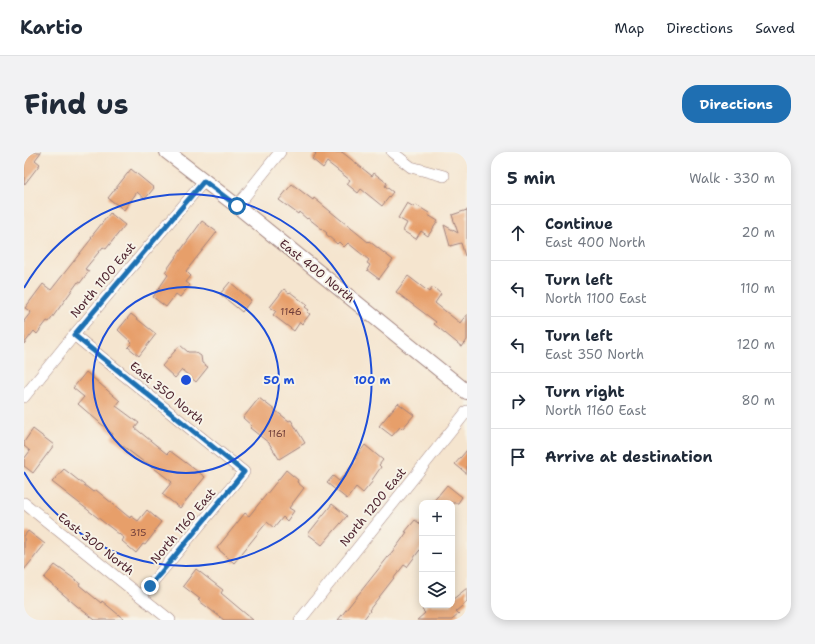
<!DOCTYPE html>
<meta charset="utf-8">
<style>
:root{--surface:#fff;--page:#f2f2f3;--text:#1f2937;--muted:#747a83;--line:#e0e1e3;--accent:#1f6fb2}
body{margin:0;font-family:"Shantell Sans",sans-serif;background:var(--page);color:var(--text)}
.controls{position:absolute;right:12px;bottom:12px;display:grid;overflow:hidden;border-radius:8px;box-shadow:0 2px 10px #0003}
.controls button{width:36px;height:36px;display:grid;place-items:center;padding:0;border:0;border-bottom:1px solid var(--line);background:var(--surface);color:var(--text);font:20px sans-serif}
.stop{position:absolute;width:12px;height:12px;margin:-9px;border:3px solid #1f6fb2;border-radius:50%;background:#fff}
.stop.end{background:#1f6fb2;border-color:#fff;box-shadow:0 1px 4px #0008}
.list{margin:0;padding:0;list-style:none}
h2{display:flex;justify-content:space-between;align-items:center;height:52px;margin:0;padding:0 16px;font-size:17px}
h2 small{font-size:13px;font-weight:400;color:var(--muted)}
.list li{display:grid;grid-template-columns:26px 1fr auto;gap:12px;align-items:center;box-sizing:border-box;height:56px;padding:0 16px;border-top:1px solid var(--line)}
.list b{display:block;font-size:15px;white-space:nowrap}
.list p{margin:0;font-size:13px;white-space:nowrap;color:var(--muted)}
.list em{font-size:13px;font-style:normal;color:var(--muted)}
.icon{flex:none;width:22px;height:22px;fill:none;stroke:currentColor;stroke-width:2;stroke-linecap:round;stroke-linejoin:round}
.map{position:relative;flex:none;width:443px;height:468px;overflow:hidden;border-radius:16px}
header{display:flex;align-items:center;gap:24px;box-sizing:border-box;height:56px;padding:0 20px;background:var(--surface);border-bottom:1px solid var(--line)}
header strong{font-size:19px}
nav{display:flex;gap:22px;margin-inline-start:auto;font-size:14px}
.intro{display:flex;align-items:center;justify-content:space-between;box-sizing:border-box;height:96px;padding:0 24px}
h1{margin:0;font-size:28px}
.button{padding:10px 18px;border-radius:16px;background:var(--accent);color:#fff;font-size:14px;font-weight:700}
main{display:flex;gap:24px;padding:0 24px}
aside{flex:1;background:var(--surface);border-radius:16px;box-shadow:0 2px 10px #0003}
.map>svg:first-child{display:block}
.building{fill:#e79f6b}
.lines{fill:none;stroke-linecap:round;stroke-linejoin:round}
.minor-casing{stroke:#a0827d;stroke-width:12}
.tertiary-casing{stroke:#a0827d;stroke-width:16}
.minor{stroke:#fff;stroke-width:11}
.tertiary{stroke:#fff;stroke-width:14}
.route{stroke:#1f6fb2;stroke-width:5}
.ring{fill:none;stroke:#1d4ed8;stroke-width:2}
.labels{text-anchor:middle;stroke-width:4;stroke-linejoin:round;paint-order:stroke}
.number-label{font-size:10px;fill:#713f3b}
.street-label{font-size:12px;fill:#4a1f2b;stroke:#f7f3e8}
.centre{fill:#1d4ed8;stroke:#f7f3e8;stroke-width:2}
.ring-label{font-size:12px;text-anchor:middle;font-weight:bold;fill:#1d4ed8;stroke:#f7f3e8;stroke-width:4;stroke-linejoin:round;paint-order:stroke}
</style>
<header>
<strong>Kartio</strong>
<nav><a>Map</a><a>Directions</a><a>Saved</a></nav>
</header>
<div class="intro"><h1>Find us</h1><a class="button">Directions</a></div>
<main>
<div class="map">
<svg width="443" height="468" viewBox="0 0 443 468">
<rect width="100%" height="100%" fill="#f7f3e8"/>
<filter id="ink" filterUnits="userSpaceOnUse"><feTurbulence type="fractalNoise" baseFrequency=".025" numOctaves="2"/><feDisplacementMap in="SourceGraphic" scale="8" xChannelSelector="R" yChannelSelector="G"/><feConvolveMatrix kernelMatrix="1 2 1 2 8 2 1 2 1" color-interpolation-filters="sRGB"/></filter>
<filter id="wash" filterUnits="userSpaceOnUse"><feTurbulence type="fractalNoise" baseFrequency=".012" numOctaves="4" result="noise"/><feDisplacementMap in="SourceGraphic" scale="16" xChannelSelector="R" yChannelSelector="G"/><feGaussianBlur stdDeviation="0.9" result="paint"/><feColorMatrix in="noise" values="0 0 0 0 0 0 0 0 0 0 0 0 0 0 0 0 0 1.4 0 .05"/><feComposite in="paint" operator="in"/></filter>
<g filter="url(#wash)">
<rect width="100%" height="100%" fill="#f5e5cf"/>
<g id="blocks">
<!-- building -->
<g class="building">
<path d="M0,0L2,1L3,0H17L11,8L16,12L0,33Z"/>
<path d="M290,0H318L348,24L350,21L363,31L361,34L369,40L358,54L337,37L334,41L323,32L326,28L303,10L299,16L288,7L292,2Z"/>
<path d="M107,17L130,36L121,47L113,40L100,58L84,46Z"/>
<path d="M268,32L289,48L290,46L344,90L345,89L369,108L355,127L343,118L346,113L343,111L345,108L324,91L320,95L315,90L313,92L302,82L303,81L284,66L283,67L275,60L274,62L255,48Z"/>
<path d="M383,51L390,55L392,53L405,61L404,63L414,69L404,84L397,79L392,87L379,79L383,71L374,66Z"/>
<path d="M443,58V103L441,104L437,91L426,94L420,73L434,81L428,63Z"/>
<path d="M86,61L101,73L82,97L79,95L61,117L65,119L56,131L54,130L25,170L23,169L13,182L10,179L0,192V169L7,160L1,156L19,132L27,138L68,86L67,85Z"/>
<path d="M178,69L193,80L162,119L167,124L162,130L166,133L156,145L152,142L142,155L129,145L144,123L141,120Z"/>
<path d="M384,124L405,140L409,135L417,142L411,151L436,171L443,162V188L438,195L410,172L412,170L372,140Z"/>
<path d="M206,130L227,148L218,160L196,142Z"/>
<path d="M260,137L265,141L266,140L283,153L281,155L285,158L283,160L286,162L278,172L276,170L270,179L249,163L252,159L246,155Z"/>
<path d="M107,162L132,182L115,204L104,195L108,191L94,178Z"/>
<path d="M156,193L164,200H171L177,204L178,211L184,215L172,230L158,218L151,226L138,214Z"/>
<path d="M62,220L96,249L92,254L115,271L111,276L143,302L146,299L181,325L156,356L138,342L148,330L122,310L121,311L87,285L89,282L54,252L60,245L49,236Z"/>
<path d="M235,246L265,269L267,268L281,291L255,307L245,291L226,276L228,274L219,266Z"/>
<path d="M374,251L390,263L378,277L376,275L368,284L355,274Z"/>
<path d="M9,277L30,293L9,321L0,314V307L6,299L0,294V290Z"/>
<path d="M341,293L359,308L355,313L357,315L348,328L349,329L339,341L332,335L323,347L303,331L309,324L315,329L330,311L329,310L332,306H331Z"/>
<path d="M443,298V322L431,312Z"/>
<path d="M40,317L69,340L72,338L106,366L107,364L114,369L123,358L137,370L130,379L131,380L121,393L119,392L112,401L98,389L100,386L28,330Z"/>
<path d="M262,318L274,328L273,330L280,336L265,356L270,359L263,369L259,365L250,376L243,370L210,411L193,396L221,361L225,364Z"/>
<path d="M423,333L438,345L434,351H408Z"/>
<path d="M308,352L323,364L298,393L284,382Z"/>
<path d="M391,368L398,373V395L383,415L380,413L345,458L346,459L339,468H314L376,390L383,380H381Z"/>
<path d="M4,379L21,392L0,418V384Z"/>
<path d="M31,413L56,431L55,433L77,451L78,449L101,468H71L53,454L20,426Z"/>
<path d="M172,417L199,438L197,441L229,468H200L174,448L176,447L159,434Z"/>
<path d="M443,436V450L432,459L435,462L428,468H393L401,461L398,458L404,453H428V448Z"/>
</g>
</g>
</g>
<g filter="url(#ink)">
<use href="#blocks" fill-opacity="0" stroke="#a0827d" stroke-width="1"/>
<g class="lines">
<defs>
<g id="minor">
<path d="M368,0L387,15L420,24"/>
<path d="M213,54L256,0"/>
<path d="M50,183L220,320L117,444"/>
<path d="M0,245L50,183L180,29"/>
<path d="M0,351L146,468"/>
<path d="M276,468L443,259"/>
</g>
<path id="tertiary" d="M143,0L213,54L443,240"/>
</defs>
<!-- minor casing -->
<use href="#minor" class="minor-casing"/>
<!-- tertiary casing -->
<use href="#tertiary" class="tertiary-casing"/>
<!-- minor -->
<use href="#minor" class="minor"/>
<!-- tertiary -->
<use href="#tertiary" class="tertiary"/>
</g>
</g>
<g class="lines" filter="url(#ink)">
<!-- route -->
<path class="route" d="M126,434L220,320L50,183L180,29L213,54"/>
</g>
<!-- distance rings -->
<g class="ring">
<circle cx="162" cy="228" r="93"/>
<path d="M0 136A186 186 0 1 1 0 320"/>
</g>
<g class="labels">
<!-- number labels -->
<g class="number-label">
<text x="267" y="163">1146</text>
<text x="253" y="285">1161</text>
<text x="114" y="384">315</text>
</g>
<!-- street labels -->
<g class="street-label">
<text transform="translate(293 119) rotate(39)" y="4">East 400 North</text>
<text transform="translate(79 128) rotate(-50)" y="4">North 1100 East</text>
<text transform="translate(143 241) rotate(39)" y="4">East 350 North</text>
<text transform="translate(349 355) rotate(-51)" y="4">North 1200 East</text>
<text transform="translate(159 374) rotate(-50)" y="4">North 1160 East</text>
<text transform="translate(72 392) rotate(38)" y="4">East 300 North</text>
</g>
</g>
<circle cx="162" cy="228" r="6" class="centre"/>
<g class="ring-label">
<text x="255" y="232">50 m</text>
<text x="348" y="232">100 m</text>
</g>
</svg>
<div class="controls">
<button>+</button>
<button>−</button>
<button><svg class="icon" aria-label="layers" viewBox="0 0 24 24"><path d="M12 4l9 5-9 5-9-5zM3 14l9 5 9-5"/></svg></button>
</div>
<div class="stop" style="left:213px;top:54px"></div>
<div class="stop end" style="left:126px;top:434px"></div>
</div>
<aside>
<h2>5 min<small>Walk · 330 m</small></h2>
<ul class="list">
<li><svg class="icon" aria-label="ahead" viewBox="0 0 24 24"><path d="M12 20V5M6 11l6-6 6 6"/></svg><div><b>Continue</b><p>East 400 North</p></div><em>20 m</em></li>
<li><svg class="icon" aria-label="left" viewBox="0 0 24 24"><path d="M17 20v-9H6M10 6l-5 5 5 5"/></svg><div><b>Turn left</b><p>North 1100 East</p></div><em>110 m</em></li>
<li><svg class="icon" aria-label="left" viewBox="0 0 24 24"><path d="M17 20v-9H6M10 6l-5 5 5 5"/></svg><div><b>Turn left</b><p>East 350 North</p></div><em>120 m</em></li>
<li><svg class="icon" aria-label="right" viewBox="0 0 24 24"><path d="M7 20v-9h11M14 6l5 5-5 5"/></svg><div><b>Turn right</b><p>North 1160 East</p></div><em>80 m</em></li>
<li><svg class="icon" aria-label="arrive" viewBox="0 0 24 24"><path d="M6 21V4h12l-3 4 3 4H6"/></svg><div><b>Arrive at destination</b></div></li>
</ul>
</aside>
</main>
